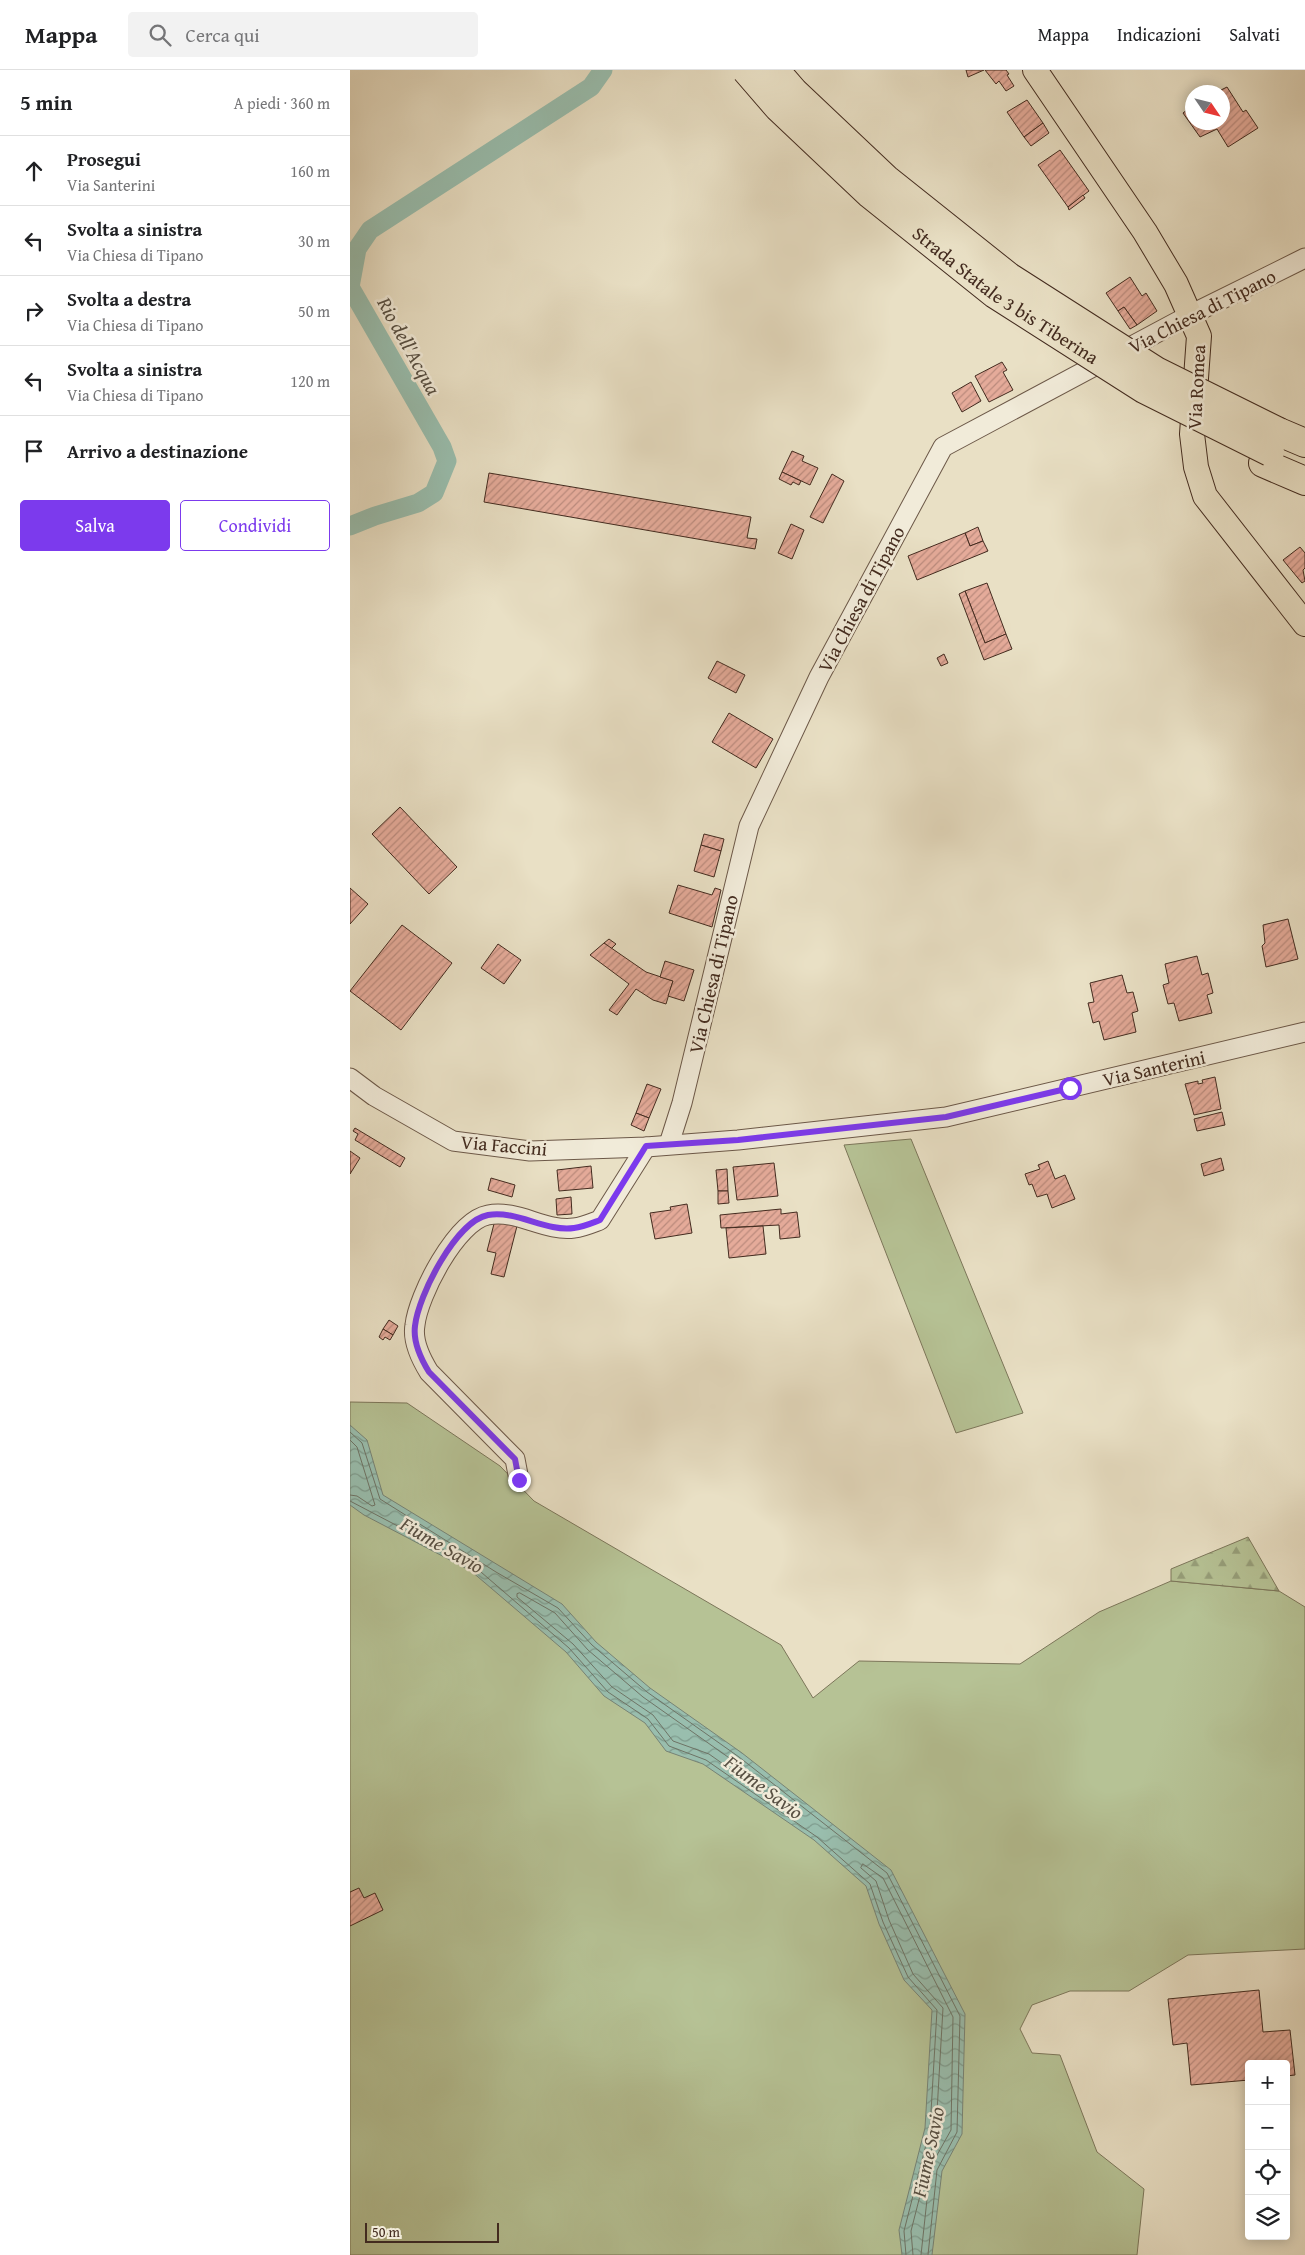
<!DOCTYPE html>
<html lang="it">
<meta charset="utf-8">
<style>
:root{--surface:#fff;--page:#f2f2f2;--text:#202124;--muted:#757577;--line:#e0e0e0;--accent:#7c3aed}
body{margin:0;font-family:"Gentium Book Plus",serif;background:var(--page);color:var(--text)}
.controls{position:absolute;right:15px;bottom:15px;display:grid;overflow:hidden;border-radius:5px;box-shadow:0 2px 12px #0003}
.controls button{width:45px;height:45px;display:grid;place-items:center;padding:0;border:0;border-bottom:1px solid var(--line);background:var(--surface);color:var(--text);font:25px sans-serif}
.compass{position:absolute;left:835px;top:15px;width:45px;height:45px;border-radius:50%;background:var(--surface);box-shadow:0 2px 12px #0003;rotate:125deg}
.scale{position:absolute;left:15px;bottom:12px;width:134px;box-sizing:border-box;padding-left:5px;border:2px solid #432b1f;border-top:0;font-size:14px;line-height:18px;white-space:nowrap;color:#432b1f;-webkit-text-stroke:4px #f1ebd9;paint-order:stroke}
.stop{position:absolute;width:15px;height:15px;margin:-11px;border:4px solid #7c3aed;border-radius:50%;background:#fff}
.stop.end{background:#7c3aed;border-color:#fff;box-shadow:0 1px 5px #0008}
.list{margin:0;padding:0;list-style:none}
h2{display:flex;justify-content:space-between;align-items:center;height:65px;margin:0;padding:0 20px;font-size:21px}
h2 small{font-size:16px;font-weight:400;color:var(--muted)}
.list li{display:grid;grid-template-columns:32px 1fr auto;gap:15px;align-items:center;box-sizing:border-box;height:70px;padding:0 20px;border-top:1px solid var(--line)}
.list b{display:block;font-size:19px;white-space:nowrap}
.list p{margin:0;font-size:16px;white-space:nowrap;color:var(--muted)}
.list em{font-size:16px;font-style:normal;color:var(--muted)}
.actions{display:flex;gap:10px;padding:15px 20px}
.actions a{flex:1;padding:11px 0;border:1px solid var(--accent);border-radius:5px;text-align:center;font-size:18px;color:var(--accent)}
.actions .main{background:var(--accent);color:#fff}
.icon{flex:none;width:28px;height:28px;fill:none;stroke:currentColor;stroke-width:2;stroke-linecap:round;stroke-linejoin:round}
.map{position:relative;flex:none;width:955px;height:2185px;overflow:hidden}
header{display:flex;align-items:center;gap:30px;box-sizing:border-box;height:70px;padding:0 25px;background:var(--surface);border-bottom:1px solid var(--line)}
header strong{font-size:24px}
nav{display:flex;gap:28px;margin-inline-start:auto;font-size:18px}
.search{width:350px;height:45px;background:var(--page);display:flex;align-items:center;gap:12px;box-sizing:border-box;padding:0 18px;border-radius:5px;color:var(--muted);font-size:19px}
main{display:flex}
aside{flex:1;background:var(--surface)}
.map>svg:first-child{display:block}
.green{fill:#b6c295;stroke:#7c765a}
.forest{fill:url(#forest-firs);stroke:#7c765a}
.water{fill:url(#water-waves);stroke:#778375}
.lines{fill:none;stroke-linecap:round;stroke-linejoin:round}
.shore{stroke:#6e7466;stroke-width:1}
.canal{stroke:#99beae;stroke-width:19}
.building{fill:url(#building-hatch);stroke:#432b1f}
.minor-casing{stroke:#6c5848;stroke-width:21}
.major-casing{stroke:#432b1f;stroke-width:26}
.highway-casing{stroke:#432b1f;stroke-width:30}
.minor{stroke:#f1ebd9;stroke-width:19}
.major{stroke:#e9e0c5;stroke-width:24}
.highway{stroke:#e9e0c5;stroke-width:28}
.highway-bridge-casing{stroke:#432b1f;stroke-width:30;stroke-linecap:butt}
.highway-bridge{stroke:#e9e0c5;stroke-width:28}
.route{stroke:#7c3aed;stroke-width:6}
.labels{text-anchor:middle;stroke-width:5;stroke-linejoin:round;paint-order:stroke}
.street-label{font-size:19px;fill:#432b1f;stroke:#f1ebd9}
.water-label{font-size:20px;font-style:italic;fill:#585043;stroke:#f1ebd9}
</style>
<header>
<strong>Mappa</strong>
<div class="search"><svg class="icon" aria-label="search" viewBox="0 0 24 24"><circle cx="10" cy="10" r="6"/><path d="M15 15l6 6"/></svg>Cerca qui</div>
<nav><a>Mappa</a><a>Indicazioni</a><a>Salvati</a></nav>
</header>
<main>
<aside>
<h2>5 min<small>A piedi · 360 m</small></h2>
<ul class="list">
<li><svg class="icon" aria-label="ahead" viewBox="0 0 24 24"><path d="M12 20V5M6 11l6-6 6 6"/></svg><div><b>Prosegui</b><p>Via Santerini</p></div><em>160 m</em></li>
<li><svg class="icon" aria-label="left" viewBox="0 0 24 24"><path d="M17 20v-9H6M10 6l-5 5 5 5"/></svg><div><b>Svolta a sinistra</b><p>Via Chiesa di Tipano</p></div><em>30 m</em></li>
<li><svg class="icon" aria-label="right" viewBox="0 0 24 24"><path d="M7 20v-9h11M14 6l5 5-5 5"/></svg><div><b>Svolta a destra</b><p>Via Chiesa di Tipano</p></div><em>50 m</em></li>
<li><svg class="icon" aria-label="left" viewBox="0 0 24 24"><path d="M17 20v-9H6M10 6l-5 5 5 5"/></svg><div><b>Svolta a sinistra</b><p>Via Chiesa di Tipano</p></div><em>120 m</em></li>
<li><svg class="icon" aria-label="arrive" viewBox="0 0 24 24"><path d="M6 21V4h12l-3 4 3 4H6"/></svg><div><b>Arrivo a destinazione</b></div></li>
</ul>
<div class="actions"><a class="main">Salva</a><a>Condividi</a></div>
</aside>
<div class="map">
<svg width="955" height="2185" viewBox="0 0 955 2185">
<defs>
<pattern id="forest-firs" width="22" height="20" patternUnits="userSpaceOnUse" patternTransform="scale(1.25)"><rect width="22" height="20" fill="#b6c295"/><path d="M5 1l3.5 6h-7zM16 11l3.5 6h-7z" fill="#969e79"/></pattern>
<pattern id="water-waves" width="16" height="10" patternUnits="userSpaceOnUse" patternTransform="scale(1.25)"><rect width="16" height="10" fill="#99beae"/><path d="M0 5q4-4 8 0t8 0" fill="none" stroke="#7e9b8d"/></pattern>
<pattern id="building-hatch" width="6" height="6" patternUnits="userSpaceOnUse" patternTransform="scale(1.25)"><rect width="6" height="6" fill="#e5ab9a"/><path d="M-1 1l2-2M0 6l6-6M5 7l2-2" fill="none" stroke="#bb8b7d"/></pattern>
</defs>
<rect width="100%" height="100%" fill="#e9e0c5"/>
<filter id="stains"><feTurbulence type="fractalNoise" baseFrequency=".004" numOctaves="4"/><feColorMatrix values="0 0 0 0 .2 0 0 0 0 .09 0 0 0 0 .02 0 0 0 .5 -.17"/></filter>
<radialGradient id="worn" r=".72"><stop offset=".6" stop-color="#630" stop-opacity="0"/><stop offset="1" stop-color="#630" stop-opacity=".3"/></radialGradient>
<!-- green -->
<g class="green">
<path d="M561,1069L673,1343L606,1363L494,1075Z"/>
<path d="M0,1332L57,1333L150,1396L184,1431L431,1575L463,1628L509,1591L670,1594L749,1542L821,1511L929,1521L955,1537V1879L838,1885L779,1921H720L682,1935L670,1959L682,1983L710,1985L747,2082L794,2119L787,2185H0Z"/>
</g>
<!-- forest -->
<path class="forest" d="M898,1467L929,1521L821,1511V1499Z"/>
<!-- water -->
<path class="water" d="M0,1355L17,1370L33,1425L212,1534L246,1572L300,1618L392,1683L541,1800L615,1944L612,2064L592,2101L582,2185H552L549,2160L575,2058L582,1940L554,1910L529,1854L516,1816L464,1770L353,1694L316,1681L295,1653L254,1626L216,1582L121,1501L14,1445L0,1435Z"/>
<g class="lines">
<!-- shore -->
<g class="shore">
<path d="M0,1362L12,1373L30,1429L146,1502L208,1538L242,1575L297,1622L389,1687L537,1803L610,1946L607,2062L587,2100L578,2185"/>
<path d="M0,1370L7,1377L25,1435L22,1436L7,1426L0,1425"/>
<path d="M0,1431L124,1496L219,1578L258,1622L298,1649L319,1676L356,1690L467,1767L520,1814L533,1852L558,1907L587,1940L580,2059L554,2161L556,2185"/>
<path d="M170,1523L205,1543L238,1580L293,1627L385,1692L445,1738V1742L443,1743L438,1740L359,1684L323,1671L303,1645L262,1617L223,1574L167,1527V1524Z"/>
<path d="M513,1794L533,1808L603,1947L601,2060L582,2094L579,2091L586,2059L593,1938L563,1904L539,1850L526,1811L511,1798Z"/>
<path d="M563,2185L561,2161L574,2110L577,2108L579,2111L571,2185"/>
</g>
<!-- canal -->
<path class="canal" d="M0,456L25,446L68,433L84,423L97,391L92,377L0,217L7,179L20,160L241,17L253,0"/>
</g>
<!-- building -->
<g class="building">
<path d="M616,0H634L618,7Z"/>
<path d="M635,0H656L659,4L657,5L664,16L656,21L649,11L646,14Z"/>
<path d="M877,17L893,42L896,40L908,58L878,77L867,59L850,67L833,43L842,36V52H872V22H867Z"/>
<path d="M677,30L693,53L674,67L657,42Z"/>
<path d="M693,53L699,63L681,76L674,67Z"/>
<path d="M710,80L739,121L718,137L688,95Z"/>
<path d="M733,125L735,128L719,140L718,137Z"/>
<path d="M780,207L792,226L796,223L807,241L787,255L774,237L768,241L756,223Z"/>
<path d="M774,237L787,255L780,259L768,241Z"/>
<path d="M652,292L657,300L653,302L663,320L639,332L625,306Z"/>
<path d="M621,312L631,331L612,342L602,323Z"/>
<path d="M442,381L454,386L452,391L468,398L460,415L432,402Z"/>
<path d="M432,402L451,411L449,415L443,412L441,415L429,409Z"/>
<path d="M139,403L401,447L397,468L407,469L405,479L134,432Z"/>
<path d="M482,404L494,411L473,453L460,447Z"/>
<path d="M441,454L454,460L442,489L428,483Z"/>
<path d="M628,457L633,471L620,476L615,463Z"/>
<path d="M615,463L620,476L633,471L638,481L567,510L558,486Z"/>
<path d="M950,477L955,483V498L953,500L955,511L952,513L933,490Z"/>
<path d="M637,513L656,564L635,573L615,521Z"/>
<path d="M615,521L635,573L656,564L662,579L634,590L609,524Z"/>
<path d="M594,584L598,593L591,596L587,588Z"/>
<path d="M367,591L395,605L386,623L358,608Z"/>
<path d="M379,643L423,669L406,698L362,672Z"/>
<path d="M50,737L107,797L79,824L22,764Z"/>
<path d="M354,764L374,769L371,781L351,775Z"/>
<path d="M351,775L371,781L364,807L344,801Z"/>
<path d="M328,815L362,825L365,818L371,820L362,857L319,843Z"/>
<path d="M0,818L18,834L0,854Z"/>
<path d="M938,849L948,889L916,897L912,876L915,873L913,855Z"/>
<path d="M52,855L102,893L51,960L0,921Z"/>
<path d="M259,869L266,874L261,879L254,873Z"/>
<path d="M254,873L296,902L323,911L316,934L303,930L286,919L267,945L259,940L279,914L240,885Z"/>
<path d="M148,874L171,890L154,914L131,898Z"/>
<path d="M847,886L852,905L858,903L863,923L857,925L862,943L829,951L824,933L818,934L813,915L819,913L815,894Z"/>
<path d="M315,891L344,900L334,931L318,926L323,911L310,907Z"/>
<path d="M772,905L777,923L783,922L788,941L782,943L786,962L754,970L749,951L743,953L738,933L744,932L740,913Z"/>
<path d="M865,1007L871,1039L844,1045L835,1014L848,1011V1014L853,1013L852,1010Z"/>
<path d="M297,1014L311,1019L299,1048L286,1043Z"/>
<path d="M872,1042L875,1055L847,1061L844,1049Z"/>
<path d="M286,1043L299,1048L294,1061L281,1055Z"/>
<path d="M5,1058L55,1088L50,1097L5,1070L8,1064L3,1061Z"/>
<path d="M0,1081L10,1088L0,1104Z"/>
<path d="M871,1088L874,1100L854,1106L851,1094Z"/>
<path d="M698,1091L705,1109L715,1105L725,1129L702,1138L697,1124L687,1127L682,1114L679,1115L675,1104L690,1099L688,1095Z"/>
<path d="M424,1093L428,1126L387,1130L383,1097Z"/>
<path d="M241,1096L243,1118L209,1121L207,1100Z"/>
<path d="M377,1099L378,1121H368L366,1100Z"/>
<path d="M141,1108L165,1115L162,1127L138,1120Z"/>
<path d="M368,1121H378L379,1133L368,1134Z"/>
<path d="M221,1127L222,1144L207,1145L206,1129Z"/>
<path d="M337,1134L342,1163L305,1169L300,1143L321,1140L320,1137Z"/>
<path d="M431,1139V1144L447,1142L450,1167L430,1169L429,1155L371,1158L370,1145Z"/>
<path d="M145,1150L167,1156L154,1207L141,1204L146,1183L137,1181Z"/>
<path d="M413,1156L416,1184L379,1188L376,1158Z"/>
<path d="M39,1250L48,1256L43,1265L33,1259Z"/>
<path d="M33,1259L43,1265L40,1270L35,1267L33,1270L29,1267Z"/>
<path d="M9,1818L14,1828L25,1823L33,1840L0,1856V1822Z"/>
<path d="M909,1920L913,1962L940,1960L945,2005L936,2006V1994H899V2010L841,2015L837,1973L823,1975L818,1929Z"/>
</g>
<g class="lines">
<defs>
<g id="minor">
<path d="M0,1008L24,1026L103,1071L180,1081L296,1077L388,1070L596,1047L955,962"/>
<path d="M319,1074L332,1033L399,756L469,607L593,377L840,245L955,188"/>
<path d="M169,1410L165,1389L79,1302C71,1289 62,1271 65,1255C68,1226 106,1151 138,1145C167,1139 195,1162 224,1158C233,1157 242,1153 250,1150L296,1077"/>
</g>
<path id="major" d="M685,0L795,162L826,214L849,266L842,364L846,397L855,426L955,554"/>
<g id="highway">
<path d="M929,362L955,373"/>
<path d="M913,393L955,411"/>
</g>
</defs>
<!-- minor casing -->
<use href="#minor" class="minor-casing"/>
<!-- major casing -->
<use href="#major" class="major-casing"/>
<!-- highway casing -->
<use href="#highway" class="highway-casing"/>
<!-- minor -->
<use href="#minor" class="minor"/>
<!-- major -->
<use href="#major" class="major"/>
<!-- highway -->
<use href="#highway" class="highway"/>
<defs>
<g id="highway-bridge">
<path id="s1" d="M396,0L428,37L520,124L645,224L794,319L920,382"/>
<path d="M425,0L444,22L536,109L659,207L806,301L929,362"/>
</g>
</defs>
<!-- highway-bridge casing -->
<use href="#highway-bridge" class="highway-bridge-casing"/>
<!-- highway-bridge -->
<use href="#highway-bridge" class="highway-bridge"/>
</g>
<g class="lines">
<!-- route -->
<path class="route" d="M169,1410L165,1389L79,1302C71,1289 63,1271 65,1256C68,1226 106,1151 138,1145C167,1140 195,1162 224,1158C233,1157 242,1153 250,1150L296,1076L388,1070L596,1047L720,1018"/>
</g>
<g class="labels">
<!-- street labels -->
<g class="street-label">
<text dy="7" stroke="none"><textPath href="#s1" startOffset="345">Strada Statale 3 bis Tiberina</textPath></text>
<text transform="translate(852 241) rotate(-27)" y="7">Via Chiesa di Tipano</text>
<text transform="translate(846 317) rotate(-87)" y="7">Via Romea</text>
<text transform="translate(511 529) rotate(-62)" y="7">Via Chiesa di Tipano</text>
<text transform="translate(363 904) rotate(-77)" y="7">Via Chiesa di Tipano</text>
<text transform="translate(804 998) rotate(-13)" y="7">Via Santerini</text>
<text transform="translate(154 1075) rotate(5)" y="7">Via Faccini</text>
</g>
<!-- water labels -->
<g class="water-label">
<text transform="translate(59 276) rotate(61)" y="7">Rio dell'Acqua</text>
<text transform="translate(92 1475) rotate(30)" y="7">Fiume Savio</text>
<text transform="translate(414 1717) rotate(37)" y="7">Fiume Savio</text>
<text transform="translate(578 2082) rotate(-78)" y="7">Fiume Savio</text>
</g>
</g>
<rect width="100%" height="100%" filter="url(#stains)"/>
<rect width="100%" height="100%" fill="url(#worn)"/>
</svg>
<div class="controls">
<button>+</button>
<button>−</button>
<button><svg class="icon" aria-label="locate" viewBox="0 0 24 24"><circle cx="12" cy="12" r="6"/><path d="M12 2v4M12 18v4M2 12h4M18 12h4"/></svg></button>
<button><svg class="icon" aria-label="layers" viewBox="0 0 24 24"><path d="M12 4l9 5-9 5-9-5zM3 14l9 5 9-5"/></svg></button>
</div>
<svg class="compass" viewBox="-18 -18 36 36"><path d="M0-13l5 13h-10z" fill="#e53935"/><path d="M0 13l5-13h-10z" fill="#757577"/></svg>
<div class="scale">50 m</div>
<div class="stop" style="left:720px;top:1018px"></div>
<div class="stop end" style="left:169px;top:1410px"></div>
</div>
</main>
